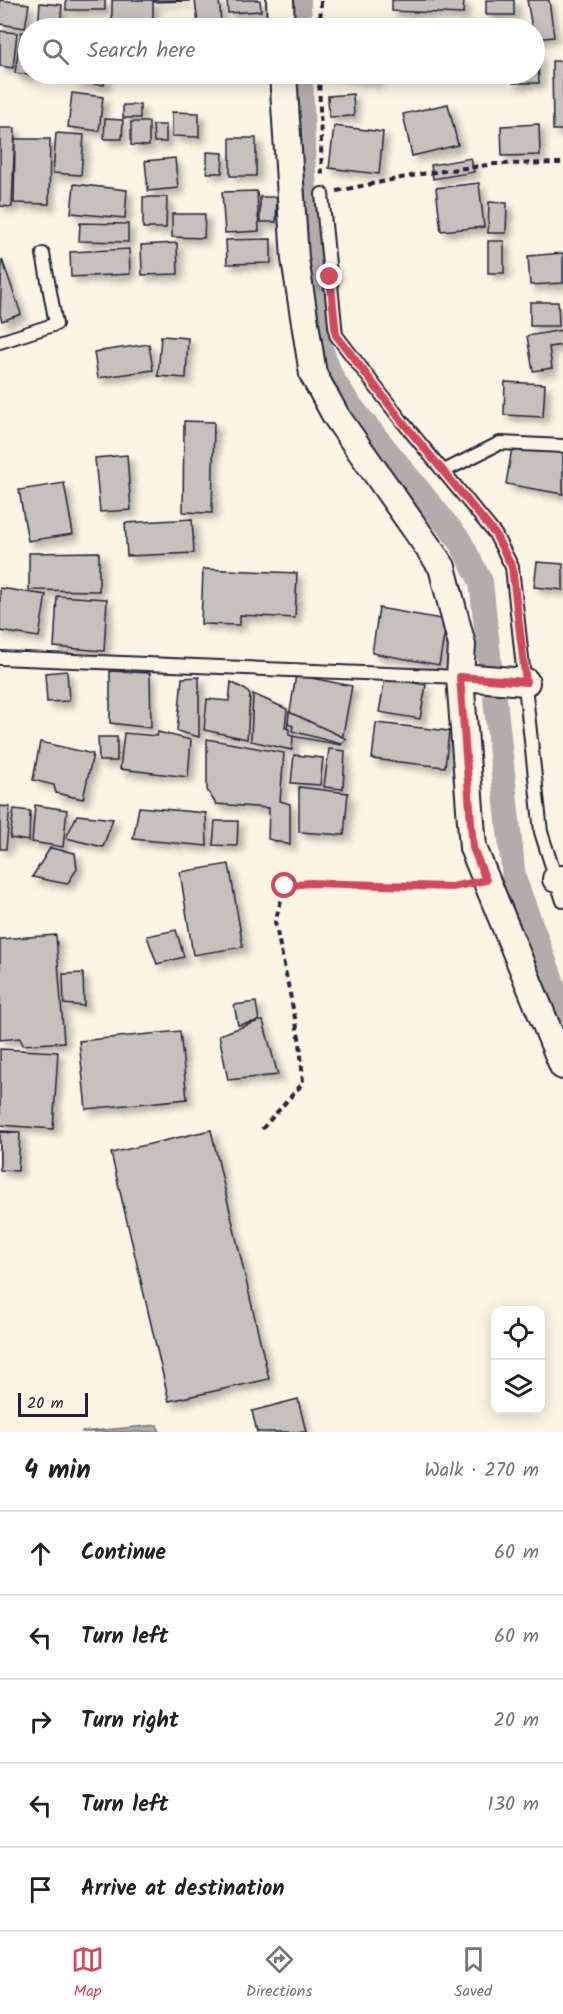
<!DOCTYPE html>
<meta charset="utf-8">
<style>
:root{--surface:#fff;--page:#f6f6f6;--text:#202124;--muted:#757577;--line:#e0e0e0;--accent:#d1495b}
body{margin:0;font-family:Kalam,sans-serif;background:var(--page);color:var(--text)}
.controls{position:absolute;right:18px;bottom:18px;display:grid;overflow:hidden;border-radius:12px;box-shadow:0 3px 15px #0003}
.controls button{width:54px;height:54px;display:grid;place-items:center;padding:0;border:0;border-bottom:2px solid var(--line);background:var(--surface);color:var(--text);font:30px sans-serif}
.scale{position:absolute;left:18px;bottom:15px;width:70px;box-sizing:border-box;padding-left:6px;border:3px solid #22223b;border-top:0;font-size:16px;line-height:21px;white-space:nowrap;color:#22223b;-webkit-text-stroke:4px #fcf5e5;paint-order:stroke}
.stop{position:absolute;width:18px;height:18px;margin:-14px;border:4px solid #d1495b;border-radius:50%;background:#fff}
.stop.end{background:#d1495b;border-color:#fff;box-shadow:0 2px 6px #0008}
.list{margin:0;padding:0;list-style:none}
h2{display:flex;justify-content:space-between;align-items:center;height:78px;margin:0;padding:0 24px;font-size:26px}
h2 small{font-size:20px;font-weight:400;color:var(--muted)}
.list li{display:grid;grid-template-columns:39px 1fr auto;gap:18px;align-items:center;box-sizing:border-box;height:84px;padding:0 24px;border-top:2px solid var(--line)}
.list b{display:block;font-size:22px;white-space:nowrap}
.list em{font-size:20px;font-style:normal;color:var(--muted)}
.icon{flex:none;width:33px;height:33px;fill:none;stroke:currentColor;stroke-width:2;stroke-linecap:round;stroke-linejoin:round}
.map{position:relative;flex:none;width:563px;height:1432px;overflow:hidden}
.search{position:absolute;background:var(--surface);box-shadow:0 3px 15px #0003;left:18px;right:18px;top:18px;height:66px;display:flex;align-items:center;gap:15px;box-sizing:border-box;padding:0 21px;border-radius:33px;color:var(--muted);font-size:22px}
.sheet{height:498px;background:var(--surface)}
nav{display:flex;justify-content:space-around;align-items:center;box-sizing:border-box;height:84px;border-top:2px solid var(--line);background:var(--surface);font-size:16px;color:var(--muted)}
nav a{display:grid;justify-items:center;gap:3px}
nav .on{color:var(--accent)}
.map>svg:first-child{display:block}
.water{fill:#b2adab;stroke:#78757e;stroke-width:1.5}
.lines{fill:none;stroke-linecap:round;stroke-linejoin:round}
.canal{stroke:#b2adab;stroke-width:24}
.building{fill:#c6c1bb;stroke:#22223b;stroke-width:1.5;filter:url(#shadow)}
.service-casing{stroke:#22223b;stroke-width:16}
.minor-casing{stroke:#22223b;stroke-width:30}
.path{stroke:#22223b;stroke-width:4;stroke-dasharray:6 4.5;stroke-linecap:butt}
.service{stroke:#fcf5e5;stroke-width:12}
.minor{stroke:#fcf5e5;stroke-width:26}
.route{stroke:#d1495b;stroke-width:8}
</style>
<div class="map">
<svg width="563" height="1432" viewBox="0 0 563 1432">
<defs>
<filter id="shadow"><feDropShadow dx="5.5" dy="5.5" stdDeviation="3" flood-color="#0004"/></filter>
</defs>
<rect width="100%" height="100%" fill="#fcf5e5"/>
<filter id="ink" filterUnits="userSpaceOnUse"><feTurbulence type="fractalNoise" baseFrequency=".0167" numOctaves="2"/><feDisplacementMap in="SourceGraphic" scale="12" xChannelSelector="R" yChannelSelector="G"/><feConvolveMatrix kernelMatrix="1 2 1 2 8 2 1 2 1" color-interpolation-filters="sRGB"/></filter>
<g filter="url(#ink)">
<!-- water -->
<path class="water" d="M157,1425L160,1432H81Z"/>
<g class="lines">
<!-- canal -->
<g class="canal">
<path d="M299,0L300,28"/>
<path d="M301,74L304,176L320,346L332,378L350,405L460,541L481,582L490,665"/>
<path d="M495,698L514,878L563,1010"/>
</g>
</g>
<!-- building -->
<g class="building">
<path d="M0,0L29,4L25,28L0,24Z"/>
<rect x="66" y="0" width="39" height="10"/>
<rect x="112" y="0" width="41" height="28"/>
<path d="M154,0H189V1L154,2Z"/>
<path d="M195,0H219L221,22L198,24Z"/>
<path d="M227,0H260L261,11L228,13Z"/>
<path d="M392,0H464L463,14L392,11Z"/>
<rect x="486" y="0" width="28" height="15"/>
<path d="M527,0H549L554,37L534,39Z"/>
<path d="M40,3L62,5L60,28L38,27Z"/>
<path d="M0,31L17,33L13,68L0,66Z"/>
<path d="M21,32L28,33V74H36L35,76L15,73Z"/>
<path d="M534,56H538L539,83H513V74H534Z"/>
<path d="M552,61H563V130H553Z"/>
<path d="M74,74H105L104,85L73,81Z"/>
<path d="M324,74H378L377,81Z"/>
<path d="M72,93L103,97L99,131L68,127Z"/>
<path d="M353,94L354,116L329,117L328,96Z"/>
<path d="M448,104L458,145L412,156L403,114Z"/>
<rect x="123" y="105" width="17" height="13"/>
<path d="M172,112L199,113V137L172,136Z"/>
<path d="M105,119L123,120L122,139H104Z"/>
<path d="M131,122H149V146L131,145Z"/>
<path d="M539,124L540,155L502,156L501,126Z"/>
<path d="M153,125H166V142H154Z"/>
<path d="M334,126L383,132L379,174L329,168Z"/>
<path d="M0,128H15L12,207L0,206Z"/>
<path d="M56,133L84,135L81,175L53,173Z"/>
<rect x="230" y="138" width="26" height="38"/>
<path d="M15,139H50L49,204L14,203Z"/>
<path d="M207,152L223,153L222,173H207Z"/>
<path d="M175,158L178,188L148,191L145,161Z"/>
<path d="M471,158L474,172L433,179L431,165Z"/>
<path d="M479,183L484,227L441,231L436,188Z"/>
<path d="M74,184L127,190L125,218L71,213Z"/>
<path d="M257,191L259,231L225,233L222,192Z"/>
<path d="M143,197H167L166,228H143Z"/>
<path d="M260,197H277L276,222H260Z"/>
<path d="M489,202L507,203L506,233H488Z"/>
<path d="M172,214H205L204,238L172,237Z"/>
<path d="M80,223L128,224V242L79,241Z"/>
<path d="M271,239V263L227,264L226,240Z"/>
<rect x="488" y="241" width="16" height="32"/>
<path d="M177,243L178,274L142,275L141,245Z"/>
<path d="M129,249L130,274L71,277L70,252Z"/>
<path d="M563,253V283L530,285L528,256Z"/>
<path d="M2,259L21,314L2,321L0,315Z"/>
<path d="M530,302H558L559,326H530Z"/>
<path d="M563,330V345L549,347L552,368L533,371L527,336Z"/>
<path d="M161,336L188,338L186,378L158,376Z"/>
<path d="M149,344L153,370L98,378L94,352Z"/>
<path d="M505,382L545,384L543,417L504,415Z"/>
<path d="M184,421L214,422L212,513L183,512Z"/>
<path d="M513,442L563,450V494L506,484Z"/>
<path d="M127,455L131,510L100,512L95,458Z"/>
<path d="M64,483L73,534L28,541L19,490Z"/>
<path d="M192,519L194,553L127,556L125,523Z"/>
<path d="M99,552V591L29,590V553Z"/>
<path d="M537,562L563,564V590L534,587Z"/>
<path d="M203,569L297,573L295,618L240,615V625L201,624Z"/>
<path d="M0,588L46,595L39,637L0,631Z"/>
<path d="M57,596L107,599L104,651L54,647Z"/>
<path d="M379,608L447,620L439,665L372,653Z"/>
<path d="M67,671L69,701L47,702L45,673Z"/>
<path d="M110,671L150,673L151,728L110,723Z"/>
<path d="M296,675L352,686L341,745L286,735Z"/>
<path d="M199,677V737L177,731L182,678Z"/>
<path d="M385,678L426,685L420,719L379,712Z"/>
<path d="M231,682L246,690L250,695L247,739L204,730L207,699L229,701Z"/>
<path d="M253,694L287,709L285,728L289,729V735L293,736L292,750L251,741Z"/>
<path d="M289,712L347,739L341,744L292,731L293,726L288,724Z"/>
<path d="M376,723L449,731L445,767L372,759Z"/>
<path d="M158,732L191,740L188,777L120,769L124,733L157,736Z"/>
<path d="M98,737H117V761H99Z"/>
<path d="M207,739L284,753L280,801L290,804V845L268,839L269,808L216,804L207,790Z"/>
<path d="M40,742L93,754L83,799L56,793L54,785L33,780Z"/>
<path d="M329,749L345,751L343,789L324,787Z"/>
<path d="M294,755L323,758L320,785L291,783Z"/>
<path d="M299,787L348,793L344,835L299,832Z"/>
<path d="M35,805L67,810L63,847L32,842Z"/>
<path d="M0,806L10,807L6,849H0Z"/>
<path d="M139,807L206,813L207,846L133,839Z"/>
<path d="M14,809L30,811L29,841L10,838Z"/>
<path d="M77,815L113,819L103,847L66,838Z"/>
<path d="M215,821H238L237,846L213,845Z"/>
<path d="M50,848L75,853L77,869L67,884L32,877Z"/>
<path d="M229,864L243,947L193,955L180,872Z"/>
<path d="M176,930L184,957L157,964L147,936Z"/>
<path d="M56,935L64,1042L23,1045L20,1038L0,1040V939Z"/>
<path d="M83,973L84,1006L64,1004L63,974Z"/>
<path d="M256,1002L259,1021L238,1025L234,1005Z"/>
<path d="M259,1021H263L278,1075L228,1080L219,1035Z"/>
<path d="M180,1031L187,1099L86,1109L79,1041Z"/>
<path d="M0,1049L58,1052L53,1129L0,1125Z"/>
<path d="M211,1130L269,1379L169,1401L111,1153Z"/>
<path d="M0,1131L19,1132L18,1168L0,1167Z"/>
<path d="M0,1132L20,1133L18,1171L0,1170Z"/>
<path d="M298,1399L306,1432H257L252,1411Z"/>
</g>
<g class="lines">
<defs>
<g id="service">
<path d="M322,194L336,335L401,420L495,534L512,567L541,832L563,901"/>
<path d="M0,342L56,324L43,254"/>
<path d="M444,471L500,443L563,446"/>
<path d="M0,658L460,677"/>
</g>
<g id="minor">
<path d="M280,0L281,28"/>
<path d="M283,74L295,259L313,374L336,416L442,567L462,645L460,677L473,848L563,1066"/>
<path d="M460,677L526,682"/>
<path d="M556,879H563"/>
</g>
</defs>
<!-- service casing -->
<use href="#service" class="service-casing"/>
<!-- minor casing -->
<use href="#minor" class="minor-casing"/>
<!-- path -->
<g class="path">
<path d="M320,28L321,0"/>
<path d="M319,74L322,178"/>
<path d="M337,191L421,174L495,164L563,163"/>
<path d="M262,1129L303,1083L300,1042L275,922L285,886L309,883L451,887L462,885"/>
</g>
<!-- service -->
<use href="#service" class="service"/>
<!-- minor -->
<use href="#minor" class="minor"/>
</g>
</g>
<g class="lines" filter="url(#ink)">
<!-- route -->
<path class="route" d="M285,886L309,883L452,887L486,880L473,848L460,677L526,682L512,567L495,534L401,420L336,335L330,277"/>
</g>
</svg>
<div class="controls">
<button><svg class="icon" aria-label="locate" viewBox="0 0 24 24"><circle cx="12" cy="12" r="6"/><path d="M12 2v4M12 18v4M2 12h4M18 12h4"/></svg></button>
<button><svg class="icon" aria-label="layers" viewBox="0 0 24 24"><path d="M12 4l9 5-9 5-9-5zM3 14l9 5 9-5"/></svg></button>
</div>
<div class="scale">20 m</div>
<div class="stop" style="left:285px;top:886px"></div>
<div class="stop end" style="left:330px;top:277px"></div>
<div class="search"><svg class="icon" aria-label="search" viewBox="0 0 24 24"><circle cx="10" cy="10" r="6"/><path d="M15 15l6 6"/></svg>Search here</div>
</div>
<section class="sheet">
<h2>4 min<small>Walk · 270 m</small></h2>
<ul class="list">
<li><svg class="icon" aria-label="ahead" viewBox="0 0 24 24"><path d="M12 20V5M6 11l6-6 6 6"/></svg><div><b>Continue</b></div><em>60 m</em></li>
<li><svg class="icon" aria-label="left" viewBox="0 0 24 24"><path d="M17 20v-9H6M10 6l-5 5 5 5"/></svg><div><b>Turn left</b></div><em>60 m</em></li>
<li><svg class="icon" aria-label="right" viewBox="0 0 24 24"><path d="M7 20v-9h11M14 6l5 5-5 5"/></svg><div><b>Turn right</b></div><em>20 m</em></li>
<li><svg class="icon" aria-label="left" viewBox="0 0 24 24"><path d="M17 20v-9H6M10 6l-5 5 5 5"/></svg><div><b>Turn left</b></div><em>130 m</em></li>
<li><svg class="icon" aria-label="arrive" viewBox="0 0 24 24"><path d="M6 21V4h12l-3 4 3 4H6"/></svg><div><b>Arrive at destination</b></div></li>
</ul>
</section>
<nav>
<a class="on"><svg class="icon" aria-label="map" viewBox="0 0 24 24"><path d="M3 6l6-2 6 2 6-2v14l-6 2-6-2-6 2zM9 4v14M15 6v14"/></svg>Map</a>
<a><svg class="icon" aria-label="directions" viewBox="0 0 24 24"><path d="M12 3l9 9-9 9-9-9zM9 14v-3h6M13 9l2 2-2 2"/></svg>Directions</a>
<a><svg class="icon" aria-label="saved" viewBox="0 0 24 24"><path d="M7 4h10v16l-5-4-5 4z"/></svg>Saved</a>
</nav>
